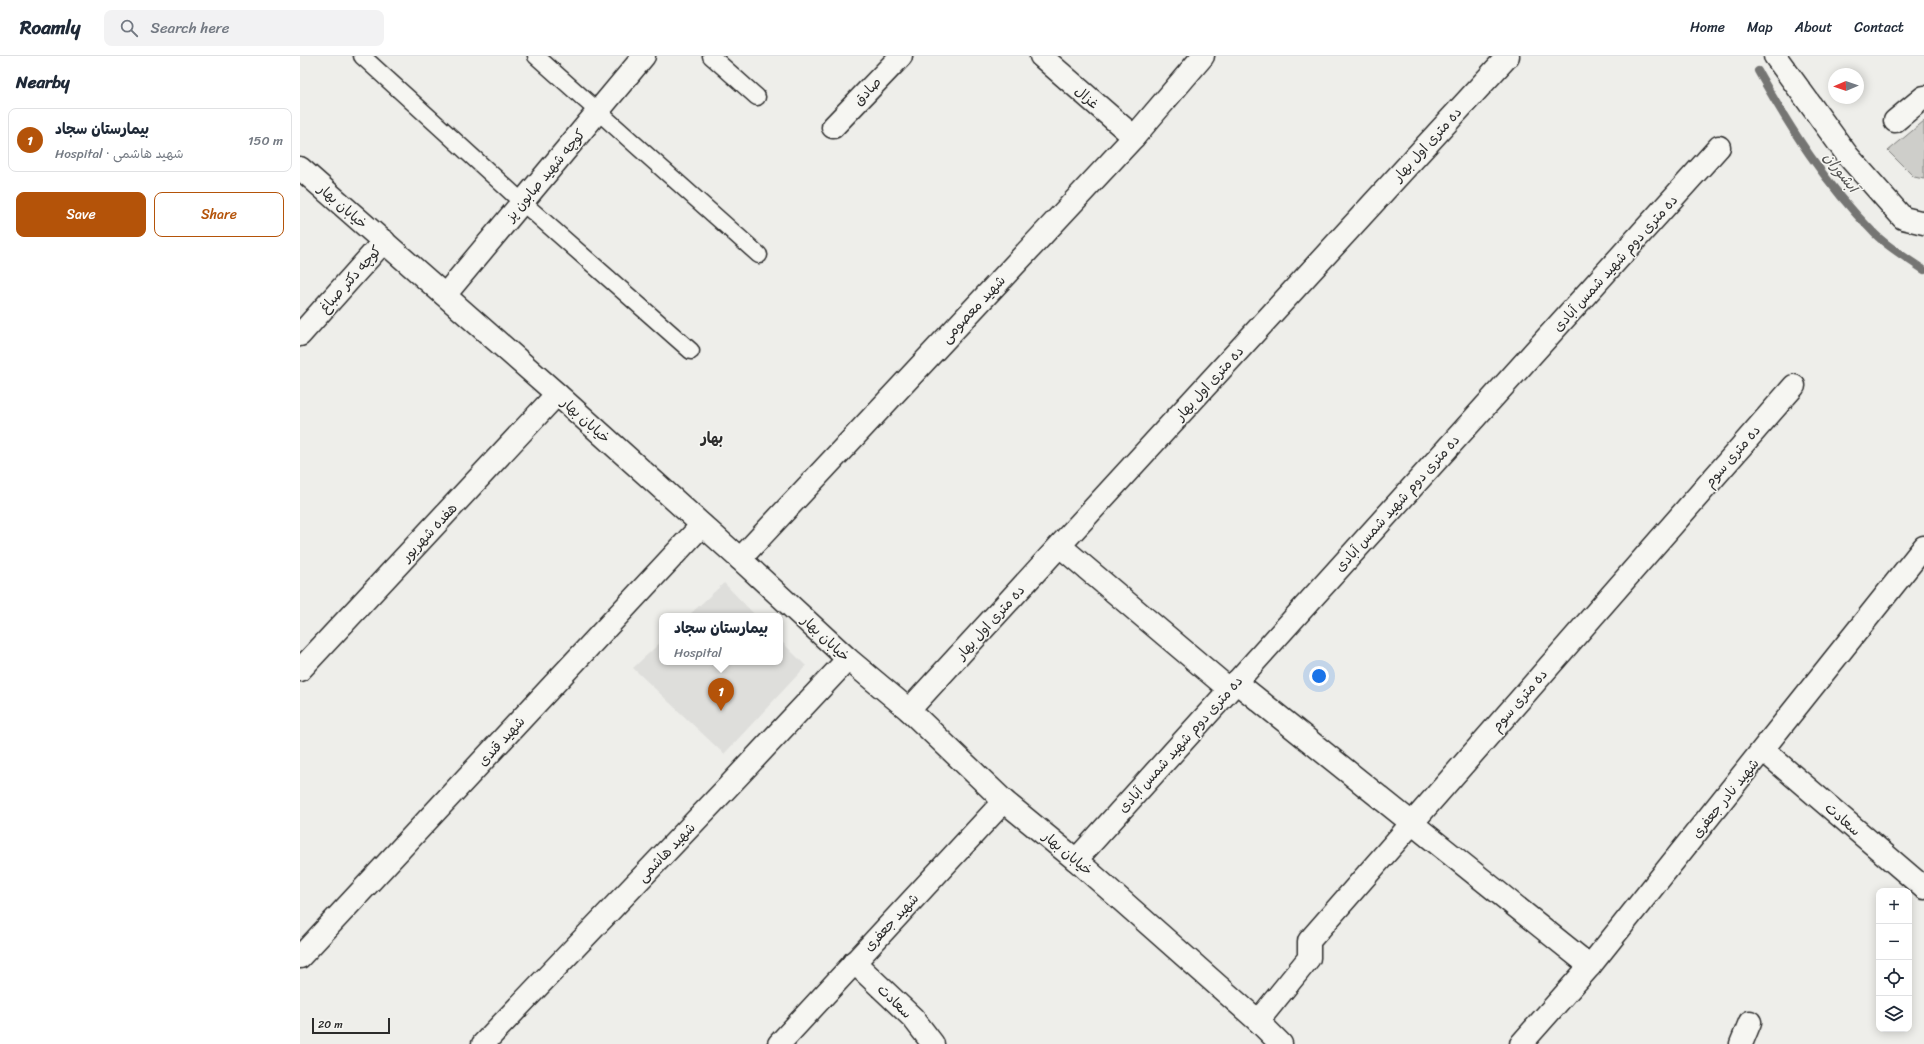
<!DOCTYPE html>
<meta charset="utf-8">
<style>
:root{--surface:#fff;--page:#f2f2f3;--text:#1f2937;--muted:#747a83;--line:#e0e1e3;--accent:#b45309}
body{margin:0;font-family:Sriracha,"Playpen Sans Arabic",sans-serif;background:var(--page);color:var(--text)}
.controls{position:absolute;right:12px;bottom:12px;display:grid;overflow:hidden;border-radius:8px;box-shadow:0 2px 10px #0003}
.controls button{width:36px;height:36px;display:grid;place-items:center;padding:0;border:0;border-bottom:1px solid var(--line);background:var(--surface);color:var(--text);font:20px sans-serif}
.compass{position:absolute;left:1528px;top:12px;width:36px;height:36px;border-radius:50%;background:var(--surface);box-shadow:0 2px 10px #0003;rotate:268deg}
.scale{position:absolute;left:12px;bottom:10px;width:78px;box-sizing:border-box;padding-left:4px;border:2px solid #2b2b2b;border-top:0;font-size:11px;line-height:14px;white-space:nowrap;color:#2b2b2b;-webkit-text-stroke:3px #f6f6f2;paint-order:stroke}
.you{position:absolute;left:1019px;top:620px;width:14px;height:14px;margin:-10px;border:3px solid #fff;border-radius:50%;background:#1a73e8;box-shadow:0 0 0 6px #1a73e833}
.badge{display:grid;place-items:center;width:26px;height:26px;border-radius:50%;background:var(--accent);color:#fff;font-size:13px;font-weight:700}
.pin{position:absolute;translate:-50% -33px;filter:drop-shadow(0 1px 2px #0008)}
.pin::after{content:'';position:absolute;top:21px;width:14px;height:12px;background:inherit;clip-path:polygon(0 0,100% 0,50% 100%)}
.popup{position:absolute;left:359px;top:557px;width:124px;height:52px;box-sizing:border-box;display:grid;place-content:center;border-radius:8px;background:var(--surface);filter:drop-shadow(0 1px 3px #0005);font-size:13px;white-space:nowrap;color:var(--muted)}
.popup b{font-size:15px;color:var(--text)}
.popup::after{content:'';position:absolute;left:50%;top:100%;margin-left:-8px;border:8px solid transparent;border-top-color:var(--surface)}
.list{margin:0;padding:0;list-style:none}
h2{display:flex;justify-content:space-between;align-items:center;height:52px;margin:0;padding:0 16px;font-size:17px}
h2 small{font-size:13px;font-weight:400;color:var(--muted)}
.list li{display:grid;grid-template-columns:26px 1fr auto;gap:12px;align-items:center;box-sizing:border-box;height:64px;margin:0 8px 8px;padding:0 8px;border:1px solid var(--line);border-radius:8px}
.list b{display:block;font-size:15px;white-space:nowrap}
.list p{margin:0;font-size:13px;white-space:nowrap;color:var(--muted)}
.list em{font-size:13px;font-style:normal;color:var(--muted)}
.actions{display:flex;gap:8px;padding:12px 16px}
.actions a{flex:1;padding:9px 0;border:1px solid var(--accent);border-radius:8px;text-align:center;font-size:14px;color:var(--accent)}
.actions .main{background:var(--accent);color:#fff}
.icon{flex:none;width:22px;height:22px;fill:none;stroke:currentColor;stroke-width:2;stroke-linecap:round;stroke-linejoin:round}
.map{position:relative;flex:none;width:1624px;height:988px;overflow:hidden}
header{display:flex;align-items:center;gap:24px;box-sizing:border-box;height:56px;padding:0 20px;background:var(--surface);border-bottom:1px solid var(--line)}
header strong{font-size:19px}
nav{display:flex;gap:22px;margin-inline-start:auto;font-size:14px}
.search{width:280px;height:36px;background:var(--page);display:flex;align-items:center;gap:10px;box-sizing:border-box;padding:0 14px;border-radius:8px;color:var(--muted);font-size:15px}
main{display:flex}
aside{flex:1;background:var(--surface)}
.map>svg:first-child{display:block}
.built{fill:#dededb}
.park{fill:#cececa;stroke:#7c7c7a}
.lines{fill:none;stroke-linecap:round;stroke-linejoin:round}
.stream{stroke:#757573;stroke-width:8}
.lane-casing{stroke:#2b2b2b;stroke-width:19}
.street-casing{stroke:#2b2b2b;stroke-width:25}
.secondary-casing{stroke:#2b2b2b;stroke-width:25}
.lane{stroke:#f6f6f2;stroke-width:16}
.street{stroke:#f6f6f2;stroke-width:22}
.secondary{stroke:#f6f6f2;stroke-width:22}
.labels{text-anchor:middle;stroke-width:3;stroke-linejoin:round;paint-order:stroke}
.street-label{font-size:14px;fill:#2b2b2b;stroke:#f6f6f2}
.water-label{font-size:15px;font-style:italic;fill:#565655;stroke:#f6f6f2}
.neighbourhood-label{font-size:15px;font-weight:bold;fill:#2b2b2b;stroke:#f6f6f2}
</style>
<header>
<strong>Roamly</strong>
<div class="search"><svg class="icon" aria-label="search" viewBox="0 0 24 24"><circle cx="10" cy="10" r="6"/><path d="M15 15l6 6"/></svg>Search here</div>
<nav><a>Home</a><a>Map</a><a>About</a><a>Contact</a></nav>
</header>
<main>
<aside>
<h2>Nearby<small></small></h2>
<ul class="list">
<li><span class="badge">1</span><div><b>بیمارستان سجاد</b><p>Hospital · شهید هاشمی</p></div><em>150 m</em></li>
</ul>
<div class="actions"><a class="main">Save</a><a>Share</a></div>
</aside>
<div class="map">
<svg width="1624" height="988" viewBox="0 0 1624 988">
<rect width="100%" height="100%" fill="#eeeeea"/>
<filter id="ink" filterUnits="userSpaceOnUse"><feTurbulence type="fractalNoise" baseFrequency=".025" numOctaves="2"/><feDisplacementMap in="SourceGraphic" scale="8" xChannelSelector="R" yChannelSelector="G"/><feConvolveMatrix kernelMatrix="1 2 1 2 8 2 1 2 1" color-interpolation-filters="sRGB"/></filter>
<g filter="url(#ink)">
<!-- built -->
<g class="built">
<path d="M424,527L456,560H388Z"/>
<path d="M480,584L506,610L424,698L333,612L362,585V606H480Z"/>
</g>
<!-- park -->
<path class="park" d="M1624,65V123L1614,121L1588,95Z"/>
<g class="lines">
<!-- stream -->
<path class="stream" d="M1458,15C1490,72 1526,129 1573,176C1587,191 1607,202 1624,214"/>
<defs>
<g id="lane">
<path d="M62,0L222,146L391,295"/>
<path d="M236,0L459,199"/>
<path d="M411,0L457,41"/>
</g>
<g id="street">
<path d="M741,0L834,81"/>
<path d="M1475,0L1548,100L1603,162L1624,167"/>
<path d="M1595,65L1624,41"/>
<path d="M533,71L601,0"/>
<path d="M145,239L344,0"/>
<path d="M0,279L84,185"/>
<path d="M760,490L929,633"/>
<path d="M440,503L834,81L903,0"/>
<path d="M0,614L257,338"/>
<path d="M936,626L1290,910"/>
<path d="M609,654L1208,0"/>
<path d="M1463,694L1624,832"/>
<path d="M776,804L1419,91"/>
<path d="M0,901L402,469"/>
<path d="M554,906L613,962L633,988"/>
<path d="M958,965L1009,902V885L1494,330"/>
<path d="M183,988L424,735L548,603"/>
<path d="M479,988L704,745"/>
<path d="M1221,988L1290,910L1624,491"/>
<path d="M1441,988L1450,966"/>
</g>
<path id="secondary" d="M0,112L257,338L440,503L548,603L609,654L704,745L776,804L958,965L981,988"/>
</defs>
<!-- lane casing -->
<use href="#lane" class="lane-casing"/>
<!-- street casing -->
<use href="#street" class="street-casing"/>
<!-- secondary casing -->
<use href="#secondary" class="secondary-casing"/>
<!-- lane -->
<use href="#lane" class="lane"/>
<!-- street -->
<use href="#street" class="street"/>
<!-- secondary -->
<use href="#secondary" class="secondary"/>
</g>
</g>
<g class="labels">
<!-- street labels -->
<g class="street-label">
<text transform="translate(567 35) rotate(-46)" y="5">صادق</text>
<text transform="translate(787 41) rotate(41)" y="5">غزال</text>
<text transform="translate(1127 88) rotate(-48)" y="5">ده متری اول بهار</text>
<text transform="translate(245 119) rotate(-50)" y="5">کوچه شهید صابون پز</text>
<text transform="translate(43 150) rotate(41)" y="5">خیابان بهار</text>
<text transform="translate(1315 207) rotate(-48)" y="5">ده متری دوم شهید شمس آبادی</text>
<text transform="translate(50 223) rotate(-48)" y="5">کوچه دکتر صباغ</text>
<text transform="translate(673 253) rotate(-47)" y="5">شهید معصومی</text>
<text transform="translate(909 327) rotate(-48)" y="5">ده متری اول بهار</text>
<text transform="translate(286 364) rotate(42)" y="5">خیابان بهار</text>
<text transform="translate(1432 400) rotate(-49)" y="5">ده متری سوم</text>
<text transform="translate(1097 447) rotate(-48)" y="5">ده متری دوم شهید شمس آبادی</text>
<text transform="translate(129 476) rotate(-47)" y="5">هفده شهریور</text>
<text transform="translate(690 566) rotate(-48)" y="5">ده متری اول بهار</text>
<text transform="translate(526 582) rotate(43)" y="5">خیابان بهار</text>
<text transform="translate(1219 644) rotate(-49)" y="5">ده متری سوم</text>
<text transform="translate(201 685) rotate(-47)" y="5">شهید قندی</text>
<text transform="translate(880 688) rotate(-48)" y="5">ده متری دوم شهید شمس آبادی</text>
<text transform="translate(1425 742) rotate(-51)" y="5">شهید نادر جعفری</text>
<text transform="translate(1543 763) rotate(41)" y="5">سعادت</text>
<text transform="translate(366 796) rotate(-46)" y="5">شهید هاشمی</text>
<text transform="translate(768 797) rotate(40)" y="5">خیابان بهار</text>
<text transform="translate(591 866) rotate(-47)" y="5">شهید جعفری</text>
<text transform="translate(595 945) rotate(44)" y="5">سعادت</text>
</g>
<!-- water labels -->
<g class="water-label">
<text transform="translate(1541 116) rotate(52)" y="5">آبشوران</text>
</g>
<!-- neighbourhood labels -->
<g class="neighbourhood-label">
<text x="412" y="387">بهار</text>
</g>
</g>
</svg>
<div class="controls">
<button>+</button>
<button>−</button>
<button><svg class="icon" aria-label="locate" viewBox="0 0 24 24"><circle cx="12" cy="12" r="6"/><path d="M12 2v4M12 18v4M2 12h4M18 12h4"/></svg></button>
<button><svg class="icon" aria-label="layers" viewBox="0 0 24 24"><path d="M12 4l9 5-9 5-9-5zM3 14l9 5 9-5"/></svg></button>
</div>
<svg class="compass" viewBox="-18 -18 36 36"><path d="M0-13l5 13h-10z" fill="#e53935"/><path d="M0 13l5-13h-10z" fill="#747a83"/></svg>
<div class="scale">20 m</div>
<div class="you"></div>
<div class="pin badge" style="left:421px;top:655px">1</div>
<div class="popup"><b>بیمارستان سجاد</b>Hospital</div>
</div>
</main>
